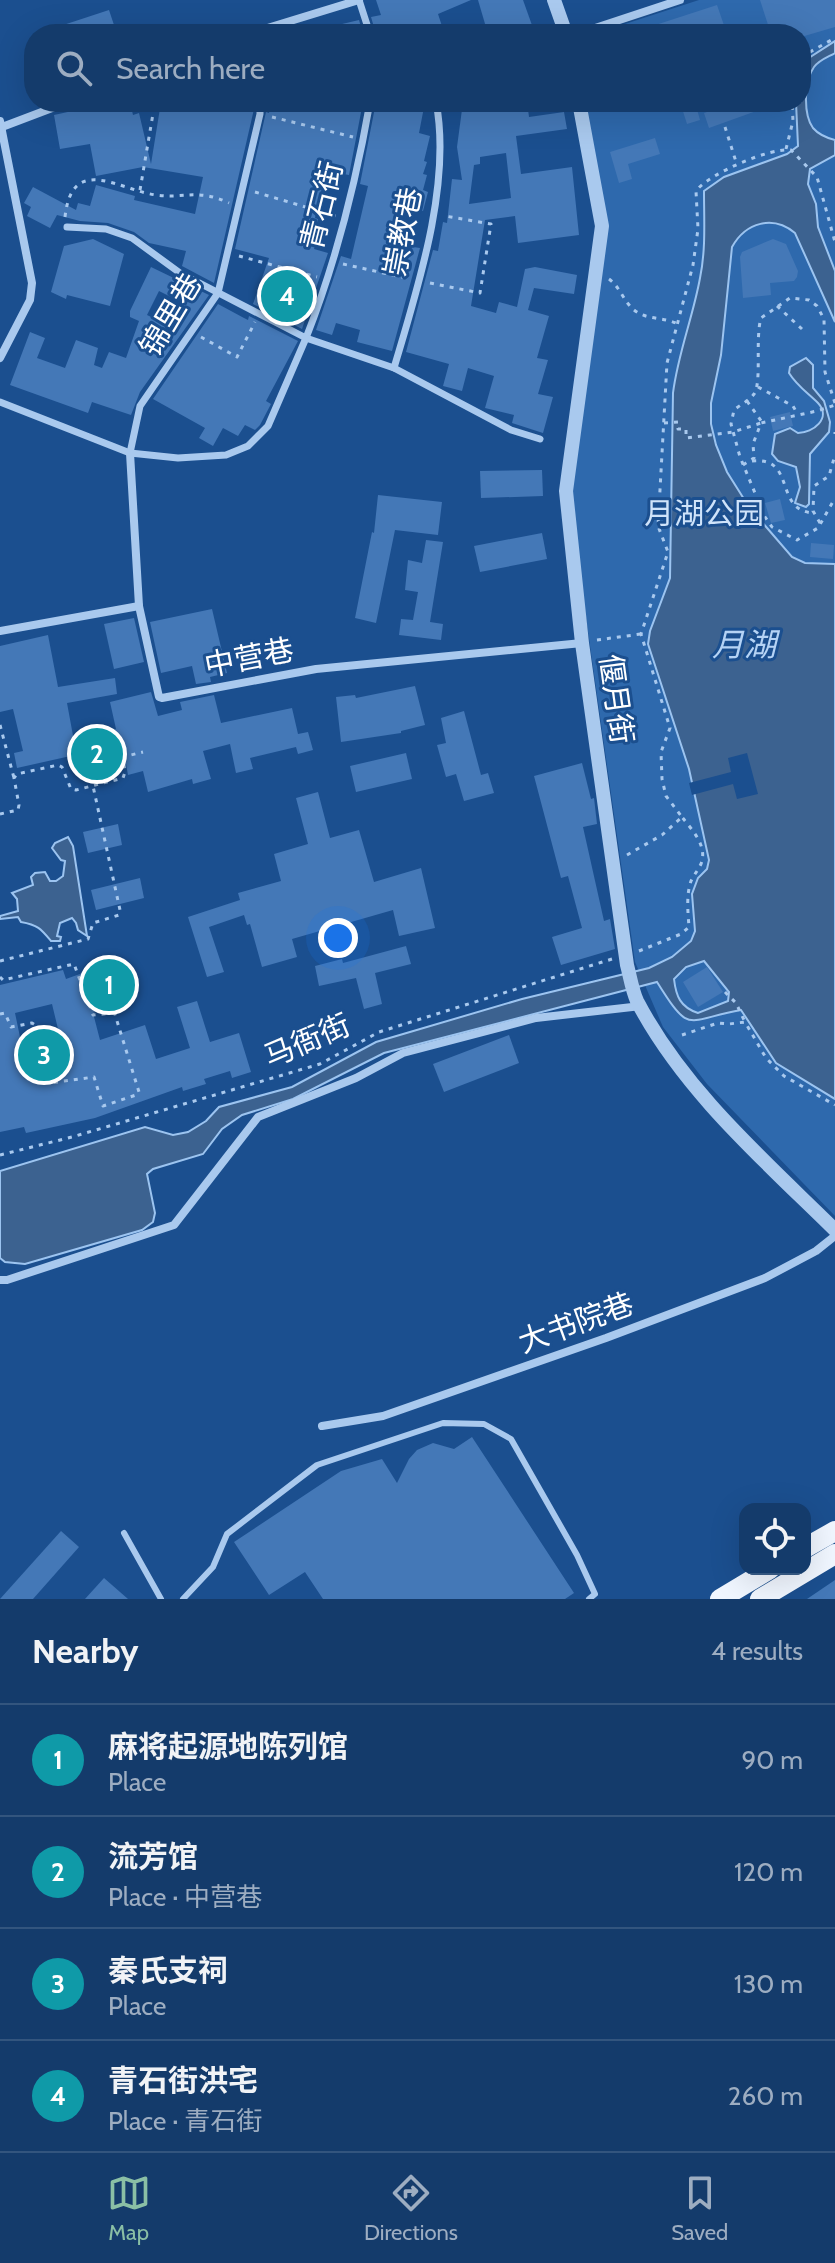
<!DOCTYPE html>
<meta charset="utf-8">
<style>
:root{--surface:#143b6b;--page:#1d4271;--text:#f1f3f6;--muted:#9dadc1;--line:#33557e;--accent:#8abfa5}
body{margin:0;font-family:Cabin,"Noto Sans SC",sans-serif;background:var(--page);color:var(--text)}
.controls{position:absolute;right:24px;bottom:24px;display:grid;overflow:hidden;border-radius:16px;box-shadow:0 8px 32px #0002}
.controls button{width:72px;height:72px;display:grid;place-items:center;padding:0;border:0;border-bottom:2px solid var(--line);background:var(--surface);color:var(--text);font:40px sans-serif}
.you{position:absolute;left:338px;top:938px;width:28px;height:28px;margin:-20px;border:6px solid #fff;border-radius:50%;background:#1a73e8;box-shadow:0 0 0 12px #1a73e833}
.badge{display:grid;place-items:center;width:52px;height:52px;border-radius:50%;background:var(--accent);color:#fff;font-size:26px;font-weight:700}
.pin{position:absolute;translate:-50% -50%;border:4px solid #fff;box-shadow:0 2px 8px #0006}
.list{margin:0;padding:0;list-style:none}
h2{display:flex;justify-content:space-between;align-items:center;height:104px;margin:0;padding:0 32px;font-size:34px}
h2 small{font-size:26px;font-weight:400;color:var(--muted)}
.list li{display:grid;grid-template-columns:52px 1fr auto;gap:24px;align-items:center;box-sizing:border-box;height:112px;padding:0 32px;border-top:2px solid var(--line)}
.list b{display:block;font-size:30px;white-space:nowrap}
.list p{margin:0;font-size:26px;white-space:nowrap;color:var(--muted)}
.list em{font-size:26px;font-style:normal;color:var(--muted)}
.icon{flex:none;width:44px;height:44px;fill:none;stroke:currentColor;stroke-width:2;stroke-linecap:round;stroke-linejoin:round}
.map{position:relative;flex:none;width:835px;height:1599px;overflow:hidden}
.search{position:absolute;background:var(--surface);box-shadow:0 8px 32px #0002;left:24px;right:24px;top:24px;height:88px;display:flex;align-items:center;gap:20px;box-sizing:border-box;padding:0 28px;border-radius:32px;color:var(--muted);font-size:30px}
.sheet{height:552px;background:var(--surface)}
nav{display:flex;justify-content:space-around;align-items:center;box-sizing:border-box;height:112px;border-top:2px solid var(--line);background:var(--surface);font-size:22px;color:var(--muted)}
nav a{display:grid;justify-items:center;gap:4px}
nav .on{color:var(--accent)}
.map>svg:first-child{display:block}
.green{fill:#2e69ad}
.water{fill:#3c6290;stroke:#9cc4f0;stroke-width:2;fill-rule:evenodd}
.pier{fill:#1b4f8f}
.building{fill:#4478b7;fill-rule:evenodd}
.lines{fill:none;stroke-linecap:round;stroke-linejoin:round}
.path{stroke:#a9c9ee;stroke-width:3;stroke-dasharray:4 6;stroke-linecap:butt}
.service{stroke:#a9c9ee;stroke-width:6}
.pedestrian{stroke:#a9c9ee;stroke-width:7}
.minor{stroke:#a9c9ee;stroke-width:8}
.tertiary{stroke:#a9c9ee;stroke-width:14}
.primary{stroke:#f0f6ff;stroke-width:20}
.labels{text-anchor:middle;stroke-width:6;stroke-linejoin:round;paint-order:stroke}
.street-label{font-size:30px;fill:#fff;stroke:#1b4f8f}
.park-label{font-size:30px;fill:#cfe3fa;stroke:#1b4f8f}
.water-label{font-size:32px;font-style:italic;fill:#b5d3f5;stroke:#1b4f8f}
</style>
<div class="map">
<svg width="835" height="1599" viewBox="0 0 835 1599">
<rect width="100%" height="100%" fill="#1b4f8f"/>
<!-- green -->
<path class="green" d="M699,0H835V1216L707,1084L663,1027L635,962L575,540L571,490L605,226L584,102H801V34H594Z"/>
<!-- water -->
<g class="water">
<path d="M835,41V53C828,57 819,60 814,67C804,81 803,114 813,128C819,135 827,138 835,140V155L810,169L808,184L816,204L818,227L835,271V322L795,233C773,215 746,222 732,247L721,355L711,403V424L716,445L727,472L749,507L792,557L805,563L835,564V1099L776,1063L741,1010C685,1020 691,1036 657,982L384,1053L293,1099L242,1115L222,1129L203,1154L153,1169L147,1174L155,1213L153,1222L142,1230L25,1264L5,1262L0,1258V1171L145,1127L173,1135L188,1132L206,1121L219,1107L292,1087L376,1042L522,999L649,968L672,957L691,941L695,931L692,894L698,878L707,869L709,860L689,769L648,644L650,631L670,578L673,393C678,353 693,317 700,278C706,249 704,220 704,191L724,177L787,154L798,146L796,102H801V63ZM704,961L729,992L728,1001L698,1013C680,1007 676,996 674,979L686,967Z"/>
<path d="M806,358L813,365V388L824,401L830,422L829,432L810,454L809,504L806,507L795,503L800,487L796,467L778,461L772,454L775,434L790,428L798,433C813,433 832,418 818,403C808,393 797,386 789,373L790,367Z"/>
<path d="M68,837L73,846L87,936L78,930L76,923L72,918L60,923L57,936L61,937L60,941H51C41,929 38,925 21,922L18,917L0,919V916L18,911L17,899L12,893L33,885L31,877L35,873L45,872L50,881H56L63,876L65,861L61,860L52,848L55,843Z"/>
</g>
<!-- pier -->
<path class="pier" d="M747,753L758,794L737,799L733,784L692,795L689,783L731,772L728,758Z"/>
<!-- building -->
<g class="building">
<path d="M376,0H471L438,14L442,26L440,34H376L371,17L381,15Z"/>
<path d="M478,0H523L533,28L518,34H488Z"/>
<path d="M760,0H835V27L801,37V34H771Z"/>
<path d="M717,5L727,34H709L707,28L688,34H637V31Z"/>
<path d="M109,10L117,34H45V31Z"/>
<path d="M359,20L363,34H322L321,29Z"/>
<path d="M85,102H130L133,115L139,113L151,164L161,102H241L240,106L254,109L214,283L182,266L186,251L149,243L134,232L108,223L80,221L57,215L50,228L27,216L31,207L24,203L33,187L76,210L78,203L90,206L96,185L135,196L134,200L195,214L203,177L143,167L96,176L90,144L60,149L54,115L86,108Z"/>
<path d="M271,102H363L349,175L326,171L315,218L318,219L315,230L319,231L314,249L328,253L302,329L253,304L269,258L235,249L266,112L269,113Z"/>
<path d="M376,102H425L419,133L430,136L424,161L427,162L423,174L427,175L423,190L428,192L423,211L405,207L398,234L415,236L413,247L420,248L392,351L357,342L360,330L336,323L332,335L316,330L341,256L351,259L368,186L360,184Z"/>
<path d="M463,102H488L491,112L508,107L507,102H527L529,117L564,112L567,129L516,136L521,174L572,167L579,235L518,243L515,216L485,220L471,306L496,313L499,302L517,307L525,269L535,267L577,275L574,294L534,288L528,310L549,316L537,358L548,360L538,394L553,397L543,433L512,423L514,415L485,408L494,376L468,368L462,391L443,386L449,364L406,352L433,250L438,251L443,222L447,223L452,179L462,180L457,147ZM506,153L511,198L469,204L474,165L480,164V157Z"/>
<path d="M680,102H695L700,120L687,124Z"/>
<path d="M736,102H776V104L709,128L704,113Z"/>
<path d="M655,138L660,154L628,164L632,179L619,183L610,152Z"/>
<path d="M93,239L124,254L110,306L67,295L66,299L51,292L64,246Z"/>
<path d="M773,239L786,244L798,271L797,277L794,281L770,283L771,295L743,298L740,257L742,252Z"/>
<path d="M151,267L209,295L140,392L131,415L92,402L88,413L10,385L30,332L45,338L37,358L65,368L76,340L98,348L94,365L102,368L109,352L126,358L139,321L130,317V311ZM159,291L181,302L168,325L147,315Z"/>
<path d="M218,304L244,318L248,320L249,316L298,341L266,401L271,404L260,425L255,430L245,425L238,436L223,428L213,446L199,438L205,428L153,399Z"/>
<path d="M790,412L793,426L773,431L770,417Z"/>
<path d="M542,470L543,496L481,498L480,471Z"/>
<path d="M378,495L442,502L438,535L395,530L376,623L355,618L372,532L374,533Z"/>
<path d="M780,499L785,520L771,523L765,503Z"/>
<path d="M542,533L547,559L480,572L474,546Z"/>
<path d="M426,540L443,542L430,622L443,624L441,640L399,635L401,619L413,620L418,592L405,590L408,560L422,563Z"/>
<path d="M811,543L834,545L833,559L810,557Z"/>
<path d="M212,609L227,673L210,677L211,682L196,684L192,666L161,673L150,622Z"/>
<path d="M134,618L144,662L114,669L104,624Z"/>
<path d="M48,635L58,687L115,678L117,694L67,703L74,741L116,729L110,702L151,692L158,716L182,710L180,702L214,695L221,723L292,708L298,734L308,732L313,750L298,754L296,747L250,758L253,769L236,773L230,744L203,751L211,779L193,784L192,779L148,792L143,771L128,775L126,764L82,778L75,755L17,768L14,753L23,751L13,709L0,712V646Z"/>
<path d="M415,686L425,725L401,731V733L341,742L336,697L355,695L356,698Z"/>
<path d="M464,711L481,775L488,773L494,793L464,801L456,774L446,777L437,745L446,743L441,718Z"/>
<path d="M406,753L412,779L356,792L350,766Z"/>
<path d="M582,763L591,799L594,798L597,824L583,827L604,921L610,919L615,949L561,965L552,937L582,928L568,876L561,878L534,776Z"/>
<path d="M318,792L330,838L359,830L374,882L421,868L435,928L399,936L393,910L292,939L297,957L262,967L250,924L247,925L244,915L209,927L224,972L207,977L188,917L240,900L238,893L281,881L274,854L308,844L296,798Z"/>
<path d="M118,824L122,845L88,853L83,832Z"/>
<path d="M140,878L144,898L96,910L91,890Z"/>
<path d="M406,946L411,964L375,973L382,1004L364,1009L356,978L319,986L315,966L342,959L343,963Z"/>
<path d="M124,958L138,996L93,1013L100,1040L145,1025L156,1059L190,1048L177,1007L197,1001L210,1042L239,1033L251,1072L232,1078L230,1071L204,1079L206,1084L183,1091L182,1087L95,1118L26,1133L24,1127L0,1132V985L63,970L66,979ZM52,1004L58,1029L20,1037L15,1013Z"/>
<path d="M707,967L723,992L698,1007L683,982Z"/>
<path d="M509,1035L519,1063L444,1092L433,1064Z"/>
<path d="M472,1437L574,1593L565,1599H323L305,1572L269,1595L234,1542L341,1471L382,1459L397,1483L409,1459L417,1450L433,1443L454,1449Z"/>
<path d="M61,1531L79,1547L33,1599H0Z"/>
<path d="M104,1578L128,1599H85Z"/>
<path d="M835,1580V1599H807Z"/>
</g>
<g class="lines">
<!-- path -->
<g class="path">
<path d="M801,57L835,38"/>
<path d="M272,117L353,137"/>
<path d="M725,127L737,165"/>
<path d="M786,149L793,121L792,102"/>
<path d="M140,190L155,102"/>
<path d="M255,192L336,216"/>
<path d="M65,217C72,153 119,190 156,195C186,199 197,188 229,203"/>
<path d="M239,256L317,277"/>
<path d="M343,264L406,278"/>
<path d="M609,279C620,287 624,302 634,310C646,320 664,317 678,324"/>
<path d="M430,283L480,293L491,224L445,216"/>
<path d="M777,306L802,329"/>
<path d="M201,337L237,357L255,322"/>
<path d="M758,387L793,406L797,413"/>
<path d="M747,401L762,422"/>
<path d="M835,403L825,372L824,319L817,306L809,300L790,298L761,318C755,338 762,383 754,394C749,401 741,404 734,410L731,424L740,457L765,517L772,527L797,540L818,528L835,498"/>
<path d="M664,423L678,422V429H686V438L733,432L761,423"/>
<path d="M835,432V434"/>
<path d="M752,461C797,456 773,511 814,513"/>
<path d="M743,465L754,458L753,444L761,423L817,411L835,405"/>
<path d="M820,523L813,511L814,486L829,476L835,455"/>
<path d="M597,640L641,634"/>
<path d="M0,725L14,778"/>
<path d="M0,814L18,810L19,805L14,778L17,774L58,765L62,767L71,789L76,790L123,778L125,772L123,757L143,752"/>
<path d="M627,855L662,835L682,817L666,796L662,779L661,752L670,728L641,634L668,552L658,526L667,363L693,265L698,229L696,191C708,174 771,147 791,150L817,177L835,242"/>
<path d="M639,951L681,934L689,927C688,913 686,895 691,881C694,875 698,870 701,864C708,846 692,830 682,817"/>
<path d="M0,961L88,939L93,923L119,915L120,910L93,786"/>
<path d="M0,977L3,980L74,964L93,1015L115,1013"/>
<path d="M725,992L736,1003L745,1022"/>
<path d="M0,1014L5,1013L11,1027L32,1023L37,1026L50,1083L94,1077L103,1106L136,1095L139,1092L113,1008"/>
<path d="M682,1035L718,1023L729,1024L745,1022L766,1058L784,1076L835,1105"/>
<path d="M0,1155L72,1137L320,1064L379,1032L612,959"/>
</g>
<!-- service -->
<g class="service">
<path d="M124,1533L161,1599"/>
<path d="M183,1599L213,1567L227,1534L317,1465L443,1423L484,1424L511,1439L577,1555L595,1594L589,1599"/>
</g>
<!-- pedestrian -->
<g class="pedestrian">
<path d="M359,0L370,34"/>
<path d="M67,227L106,229L132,238L180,273L306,338C336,262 356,182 370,102"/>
<path d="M394,368C417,290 452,184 436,102"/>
<path d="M0,402L130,453L178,458L226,455L248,446L268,426L306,338L394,368L511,430L540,439"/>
<path d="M130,453L140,406L218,293L260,114V102"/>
</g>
<!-- minor -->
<g class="minor">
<path d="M248,34L359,0"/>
<path d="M577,34L680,0"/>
<path d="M0,121L32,283L30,300L0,358"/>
<path d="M2,127L68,102"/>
<path d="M130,453L139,606"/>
<path d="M0,631L139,606L159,697L162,698L316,669L582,643"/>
<path d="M0,1280H7L174,1225L258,1117L356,1078L403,1053L536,1018L641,1006"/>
<path d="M322,1426L383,1416L606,1338L765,1278L816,1251L835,1236"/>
</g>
<!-- tertiary -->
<g class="tertiary">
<path d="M554,0L566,34"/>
<path d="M579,102L602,226L566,491L582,643L627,965C630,976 632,990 637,1001C684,1091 764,1160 835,1230"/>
</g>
<!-- primary -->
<g class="primary">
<path d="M805,1548L835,1531"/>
<path d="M720,1599L770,1569"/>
<path d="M760,1599L835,1554"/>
</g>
</g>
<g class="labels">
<!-- street labels -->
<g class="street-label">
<text transform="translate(322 206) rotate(-76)" y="10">青石街</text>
<text transform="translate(403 232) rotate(-79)" y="10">崇教巷</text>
<text transform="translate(171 315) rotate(-59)" y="10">锦里巷</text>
<text transform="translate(249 658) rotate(-11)" y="10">中营巷</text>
<text transform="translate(616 699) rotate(82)" y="10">偃月街</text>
<text transform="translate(307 1041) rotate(-23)" y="10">马衙街</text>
<text transform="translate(576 1323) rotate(-20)" y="10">大书院巷</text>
</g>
<!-- park labels -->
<g class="park-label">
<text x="704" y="524">月湖公园</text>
</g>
<!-- water labels -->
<g class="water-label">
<text x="744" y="656">月湖</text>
</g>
</g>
</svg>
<div class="controls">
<button><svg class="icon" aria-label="locate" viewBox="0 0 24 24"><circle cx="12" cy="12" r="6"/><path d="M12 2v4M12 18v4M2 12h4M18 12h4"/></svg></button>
</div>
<div class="you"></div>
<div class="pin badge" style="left:109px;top:985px;background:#0f9aa8">1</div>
<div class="pin badge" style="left:97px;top:754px;background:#0f9aa8">2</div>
<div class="pin badge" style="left:44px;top:1055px;background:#0f9aa8">3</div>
<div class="pin badge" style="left:287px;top:296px;background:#0f9aa8">4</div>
<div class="search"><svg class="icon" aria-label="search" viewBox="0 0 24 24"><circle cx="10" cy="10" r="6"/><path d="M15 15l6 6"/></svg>Search here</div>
</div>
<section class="sheet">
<h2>Nearby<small>4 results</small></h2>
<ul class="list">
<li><span class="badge" style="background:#0f9aa8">1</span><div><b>麻将起源地陈列馆</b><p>Place</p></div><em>90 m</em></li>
<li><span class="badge" style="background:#0f9aa8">2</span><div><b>流芳馆</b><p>Place · 中营巷</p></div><em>120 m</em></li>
<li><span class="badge" style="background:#0f9aa8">3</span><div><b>秦氏支祠</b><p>Place</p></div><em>130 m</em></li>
<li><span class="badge" style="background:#0f9aa8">4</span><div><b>青石街洪宅</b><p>Place · 青石街</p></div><em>260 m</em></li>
</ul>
</section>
<nav>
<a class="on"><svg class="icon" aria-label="map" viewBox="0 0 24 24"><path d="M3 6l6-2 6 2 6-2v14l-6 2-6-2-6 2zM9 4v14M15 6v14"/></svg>Map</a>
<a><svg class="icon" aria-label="directions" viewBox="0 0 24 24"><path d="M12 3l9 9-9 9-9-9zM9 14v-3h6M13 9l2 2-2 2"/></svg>Directions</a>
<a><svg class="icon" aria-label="saved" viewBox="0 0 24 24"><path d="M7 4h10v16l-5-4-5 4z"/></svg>Saved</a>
</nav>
